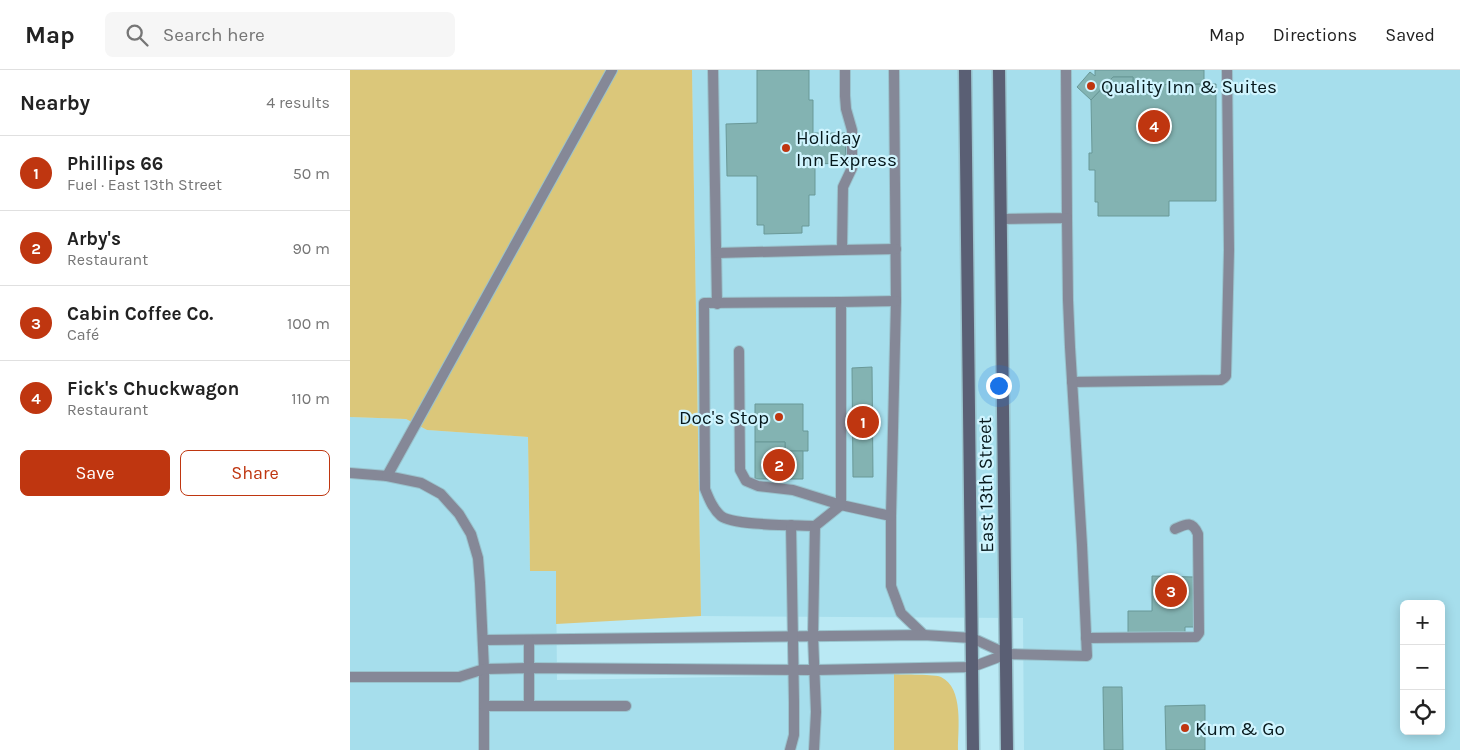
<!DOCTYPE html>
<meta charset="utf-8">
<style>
:root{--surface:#fff;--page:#f6f6f6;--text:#222;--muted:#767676;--line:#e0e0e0;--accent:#bf3610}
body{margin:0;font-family:Karla,sans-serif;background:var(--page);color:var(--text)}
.controls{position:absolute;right:15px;bottom:15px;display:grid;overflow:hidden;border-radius:8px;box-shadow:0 2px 12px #0003}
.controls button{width:45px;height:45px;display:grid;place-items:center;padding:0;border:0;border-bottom:1px solid var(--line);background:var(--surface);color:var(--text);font:25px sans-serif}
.you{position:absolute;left:648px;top:315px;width:18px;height:18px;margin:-12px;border:4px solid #fff;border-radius:50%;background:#1a73e8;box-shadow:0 0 0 8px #1a73e833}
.badge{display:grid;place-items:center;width:32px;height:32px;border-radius:50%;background:var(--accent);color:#fff;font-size:16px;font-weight:700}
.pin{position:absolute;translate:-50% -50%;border:2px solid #fff;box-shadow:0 1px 5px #0006}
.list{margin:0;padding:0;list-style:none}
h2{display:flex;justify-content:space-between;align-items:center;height:65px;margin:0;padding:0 20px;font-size:21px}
h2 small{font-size:16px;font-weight:400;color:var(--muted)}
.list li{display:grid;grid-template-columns:32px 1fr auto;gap:15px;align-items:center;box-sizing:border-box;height:75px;padding:0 20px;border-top:1px solid var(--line)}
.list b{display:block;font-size:19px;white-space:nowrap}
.list p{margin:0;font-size:16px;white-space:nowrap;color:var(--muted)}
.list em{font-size:16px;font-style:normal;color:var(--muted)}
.actions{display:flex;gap:10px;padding:15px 20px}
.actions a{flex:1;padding:11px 0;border:1px solid var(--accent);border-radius:8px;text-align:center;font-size:18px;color:var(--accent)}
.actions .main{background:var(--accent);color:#fff}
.icon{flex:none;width:28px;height:28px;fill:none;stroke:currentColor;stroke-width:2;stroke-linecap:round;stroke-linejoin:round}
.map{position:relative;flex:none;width:1110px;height:680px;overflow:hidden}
header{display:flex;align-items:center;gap:30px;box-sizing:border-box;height:70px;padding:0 25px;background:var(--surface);border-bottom:1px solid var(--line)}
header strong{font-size:24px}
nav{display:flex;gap:28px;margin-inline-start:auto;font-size:18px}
.search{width:350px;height:45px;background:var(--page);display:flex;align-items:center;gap:12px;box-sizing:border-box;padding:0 18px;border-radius:8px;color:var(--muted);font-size:19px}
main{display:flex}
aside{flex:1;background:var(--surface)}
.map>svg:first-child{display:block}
.built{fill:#a6deec;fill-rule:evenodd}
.green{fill:#dbc77a}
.building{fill:#83b3b2;stroke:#699897}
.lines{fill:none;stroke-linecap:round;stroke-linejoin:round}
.service-casing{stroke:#9ac3cd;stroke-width:12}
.secondary-casing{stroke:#9ac3cd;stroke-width:15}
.service{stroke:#858897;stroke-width:10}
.secondary{stroke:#5a5f74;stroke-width:12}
.poi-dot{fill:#bf3610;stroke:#cff4fe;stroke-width:2}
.labels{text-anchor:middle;stroke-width:4.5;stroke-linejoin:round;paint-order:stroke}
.poi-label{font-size:19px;fill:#06181c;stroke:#cff4fe;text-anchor:start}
.street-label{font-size:19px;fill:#06181c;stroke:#cff4fe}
</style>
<header>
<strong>Map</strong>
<div class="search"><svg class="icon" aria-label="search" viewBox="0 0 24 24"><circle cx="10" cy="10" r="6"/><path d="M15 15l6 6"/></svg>Search here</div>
<nav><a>Map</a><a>Directions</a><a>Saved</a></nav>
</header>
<main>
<aside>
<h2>Nearby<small>4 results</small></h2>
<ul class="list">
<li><span class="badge">1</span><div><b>Phillips 66</b><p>Fuel · East 13th Street</p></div><em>50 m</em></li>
<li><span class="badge">2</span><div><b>Arby's</b><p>Restaurant</p></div><em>90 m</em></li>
<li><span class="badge">3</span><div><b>Cabin Coffee Co.</b><p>Café</p></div><em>100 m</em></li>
<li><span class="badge">4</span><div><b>Fick's Chuckwagon</b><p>Restaurant</p></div><em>110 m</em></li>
</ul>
<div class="actions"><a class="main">Save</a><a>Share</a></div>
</aside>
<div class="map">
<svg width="1110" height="680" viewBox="0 0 1110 680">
<rect width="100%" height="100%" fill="#bae9f4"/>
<!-- built -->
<g class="built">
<path d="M342,0H1110V680H674L673,548L351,546ZM1054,534H1091V661H1054Z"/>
<path d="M0,347L56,349L77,360L178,367L180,501H206L207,610L544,604V680H0Z"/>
</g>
<!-- green -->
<g class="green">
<path d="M0,0H342L351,546L206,554V501H180L178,367L77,360L56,349L0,347Z"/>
<path d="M544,604C552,605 586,604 591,607C614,618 608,659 608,680H544Z"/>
</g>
<!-- building -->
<g class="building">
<path d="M407,0H459V30H463V63H495L496,93L465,94V125H459V156H452V163L414,164V155H407V106H377L376,54L407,53Z"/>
<path d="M745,0H854V14L783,15V7H763L741,30L727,17L740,2L745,6Z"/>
<path d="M763,7H783V15L866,14V131H819V146H748V132H745V100H739V83H742L741,30Z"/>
<path d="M522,297L523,407H503L502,298Z"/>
<path d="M405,334H453V361H458V381H435V372H405Z"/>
<path d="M405,372H435V381H453V409H405Z"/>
<path d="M802,506L844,507V557H835V563H778V541H802Z"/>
<path d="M753,617H772L773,680H754Z"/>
<path d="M855,635V680H816L815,636Z"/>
</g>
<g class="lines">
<defs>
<g id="service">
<path d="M363,0L367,234"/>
<path d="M544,0L546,231L541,446V516L551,543L574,565"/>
<path d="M650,149L717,148L716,0"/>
<path d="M492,180L546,179"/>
<path d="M367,183L492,180L493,117L502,98V60L496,39L495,26V0"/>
<path d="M389,281L390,400L396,411L408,416L443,420L491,435L541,446"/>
<path d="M722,312L871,310L874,308L876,306L879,180L877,0"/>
<path d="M0,403L37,406L71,413L91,424L109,444L121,464L128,488L130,513L134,599V680"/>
<path d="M37,406L262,0"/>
<path d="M465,456C446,455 384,456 371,446C363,439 359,429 355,419L354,233L491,232"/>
<path d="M736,568L846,567L849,563L848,464C842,450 836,454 825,459"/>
<path d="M133,570L574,565L622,568L657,584"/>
<path d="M179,570V636"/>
<path d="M0,607H109L134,599L179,598L465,600L622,597L657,584L737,586L732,475L720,277L718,230L717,148"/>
<path d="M134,636H276"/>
<path d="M440,680L444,665V632L441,455"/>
<path d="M464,680L466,642L463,566L465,456L491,435V232L546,231"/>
</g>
<g id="secondary">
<path d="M615,0L623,680"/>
<path d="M649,0L657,680"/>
</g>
</defs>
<!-- service casing -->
<use href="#service" class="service-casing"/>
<!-- secondary casing -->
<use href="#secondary" class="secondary-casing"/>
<!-- service -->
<use href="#service" class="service"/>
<!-- secondary -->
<use href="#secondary" class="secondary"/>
</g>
<!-- markers -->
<g class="poi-dot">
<circle cx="741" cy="16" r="5"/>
<circle cx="436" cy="78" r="5"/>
<circle cx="429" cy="347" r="5"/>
<circle cx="835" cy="658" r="5"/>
</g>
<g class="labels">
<!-- poi labels -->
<g class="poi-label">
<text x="751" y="23">Quality Inn &amp; Suites</text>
<text x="446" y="74">Holiday<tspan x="446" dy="22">Inn Express</tspan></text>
<text x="419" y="354" text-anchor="end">Doc's Stop</text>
<text x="845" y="665">Kum &amp; Go</text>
</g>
<!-- street labels -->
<g class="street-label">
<text transform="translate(635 415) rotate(-91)" y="7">East 13th Street</text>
</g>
</g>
</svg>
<div class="controls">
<button>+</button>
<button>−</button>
<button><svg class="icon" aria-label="locate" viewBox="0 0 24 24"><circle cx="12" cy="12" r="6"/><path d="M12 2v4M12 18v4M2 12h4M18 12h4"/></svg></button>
</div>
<div class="you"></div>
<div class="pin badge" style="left:513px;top:352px">1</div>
<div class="pin badge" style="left:429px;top:395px">2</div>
<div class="pin badge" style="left:821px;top:521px">3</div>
<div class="pin badge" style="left:804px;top:56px">4</div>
</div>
</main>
